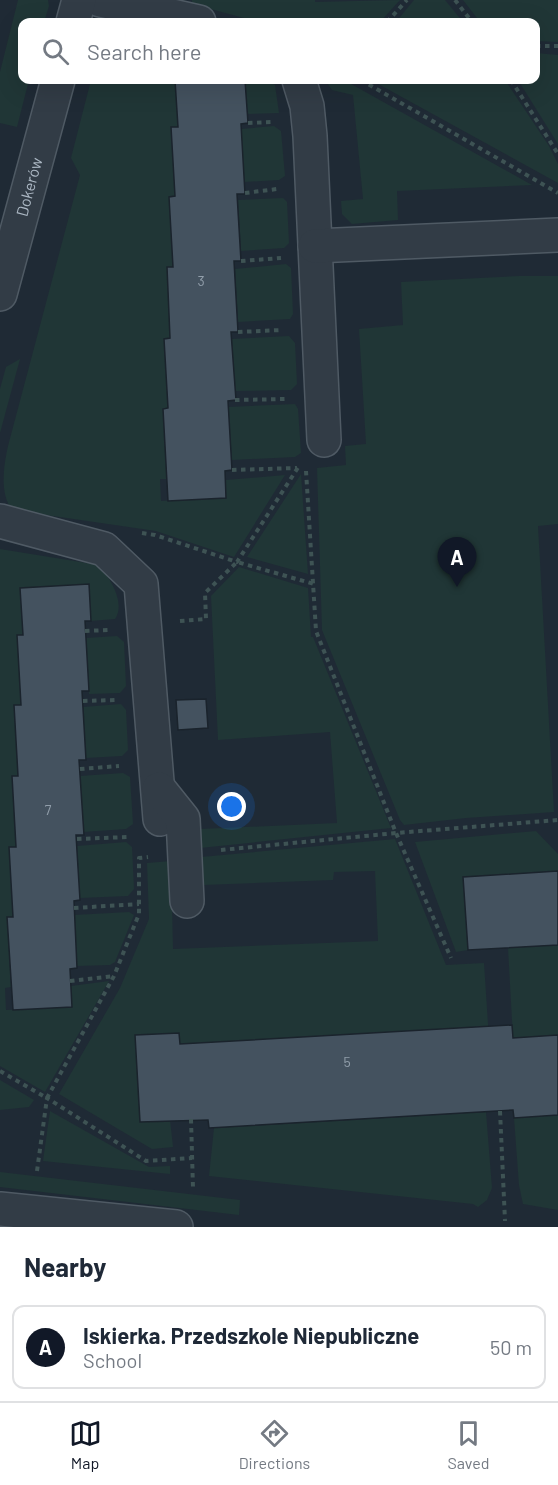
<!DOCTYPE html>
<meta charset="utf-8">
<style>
:root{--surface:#fff;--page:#f6f6f7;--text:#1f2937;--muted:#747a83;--line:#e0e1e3;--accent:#111827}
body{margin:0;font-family:Barlow,sans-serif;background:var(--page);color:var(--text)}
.you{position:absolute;left:232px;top:807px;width:21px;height:21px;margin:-15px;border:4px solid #fff;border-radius:50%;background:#1a73e8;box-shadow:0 0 0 9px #1a73e833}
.badge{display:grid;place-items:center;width:39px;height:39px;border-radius:50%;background:var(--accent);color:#fff;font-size:20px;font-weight:700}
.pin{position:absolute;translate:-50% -50px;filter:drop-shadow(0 2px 3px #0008)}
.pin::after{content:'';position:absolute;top:32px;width:21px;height:18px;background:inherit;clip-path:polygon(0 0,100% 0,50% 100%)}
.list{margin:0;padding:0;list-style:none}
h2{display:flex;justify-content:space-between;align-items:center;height:78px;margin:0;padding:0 24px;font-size:26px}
h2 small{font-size:20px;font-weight:400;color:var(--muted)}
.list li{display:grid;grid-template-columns:39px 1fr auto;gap:18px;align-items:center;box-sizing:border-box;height:84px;margin:0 12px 12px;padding:0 12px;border:2px solid var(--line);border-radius:12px}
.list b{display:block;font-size:22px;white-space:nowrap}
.list p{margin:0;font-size:20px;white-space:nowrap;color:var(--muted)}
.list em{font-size:20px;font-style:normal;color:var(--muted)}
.icon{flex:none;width:33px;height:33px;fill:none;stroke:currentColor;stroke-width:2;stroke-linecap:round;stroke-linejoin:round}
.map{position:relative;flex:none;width:558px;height:1227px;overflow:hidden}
.search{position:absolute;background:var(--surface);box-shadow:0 6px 24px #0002;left:18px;right:18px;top:18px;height:66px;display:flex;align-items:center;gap:15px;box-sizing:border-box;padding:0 21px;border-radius:12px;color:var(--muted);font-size:22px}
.sheet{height:174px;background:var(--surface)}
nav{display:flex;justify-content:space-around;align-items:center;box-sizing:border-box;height:84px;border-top:2px solid var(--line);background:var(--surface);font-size:16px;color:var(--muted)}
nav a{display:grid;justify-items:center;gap:3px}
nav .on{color:var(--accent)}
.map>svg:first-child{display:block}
.green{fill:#203636}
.building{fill:#44525f;stroke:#1a232c;stroke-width:1.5}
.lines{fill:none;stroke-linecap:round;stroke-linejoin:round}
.minor-casing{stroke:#4f5a64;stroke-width:36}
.path{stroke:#3e5354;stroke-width:4;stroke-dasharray:4.5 4.5;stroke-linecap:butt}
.minor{stroke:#323c46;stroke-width:33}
.labels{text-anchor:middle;stroke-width:4.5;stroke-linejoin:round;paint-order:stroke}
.number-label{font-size:14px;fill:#919eaa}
.street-label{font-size:16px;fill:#abb7c3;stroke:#18212a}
</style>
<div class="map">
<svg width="558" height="1227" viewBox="0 0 558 1227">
<rect width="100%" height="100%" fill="#1f2a35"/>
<!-- green -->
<g class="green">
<path d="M18,0H48L49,6L44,22H22V80H29L17,127L0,123V72Z"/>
<path d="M192,0H315V2L400,0L380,22H259L192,4Z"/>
<path d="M414,0H445L463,22H396Z"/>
<path d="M463,0H558V42L536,41V22H480Z"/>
<path d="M536,53L558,55V144L518,80H536Z"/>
<path d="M91,80H175L178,127H171L175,196L169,197L173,267L167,268L171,338L164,339L168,408L163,409L167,479H160L161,501L226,498V480L285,475L234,557L156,531L12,510C0,494 3,468 8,446L80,175L71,158Z"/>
<path d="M245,80H267L275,85L279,113L247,114Z"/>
<path d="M325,80H344L532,185L397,191L398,220L352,224L342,214L341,201L363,199L353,95L332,90Z"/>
<path d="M371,80H505L549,146L558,164V183Z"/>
<path d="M274,126L281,131L285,176L279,180L244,182L241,129Z"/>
<path d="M283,198L287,202L289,243L284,248L241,251L238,200Z"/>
<path d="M286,264L291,268L293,314L290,319L238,322L235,269Z"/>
<path d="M520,276H558V524L538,526L554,812L466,818L404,825L400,820L322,630L317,468L346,465L345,446L366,444L359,329L403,325L401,282Z"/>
<path d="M289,336L295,343L297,384L291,390L235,391L232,339Z"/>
<path d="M20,359L0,433V389L6,367Z"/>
<path d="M295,404L298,409L301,453L295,457L232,460L228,407Z"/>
<path d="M301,474L308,574L247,557Z"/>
<path d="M0,549L99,565C110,578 126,603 115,619L91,621L89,584L21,588L23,635L17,636L21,705L14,706L18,776L12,777L16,847H9L13,917L7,918L11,987L5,988L6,1010L71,1007V986L109,981L45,1092L0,1066Z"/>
<path d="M239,567L308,588L311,637H313L391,828L200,848V829L337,823L330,732L218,740L211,596Z"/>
<path d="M117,636L124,642L126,686L120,693L89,694L86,638Z"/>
<path d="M121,704L126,710L128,750L122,756L86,758L83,707Z"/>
<path d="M123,773L130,777L133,824L126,829L83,832L80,776Z"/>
<path d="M536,831L558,854V871L464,877L468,950L456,952L415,842Z"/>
<path d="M395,839L446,965L484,963L489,1039L180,1044L179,1033L170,1120L173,1147L152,1149L59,1094L120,988L149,919L147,863L171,861L173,949L378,941L375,871L334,872L333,880L202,885L201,857Z"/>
<path d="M126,842L132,847L134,889L128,896L80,898L77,846Z"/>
<path d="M129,912L134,915L115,962L110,965L77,966L74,915Z"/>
<path d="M558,945V1035L513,1038L508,948Z"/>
<path d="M0,1080L34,1100L29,1107L0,1110Z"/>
<path d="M50,1111L149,1167L170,1166V1174L43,1161Z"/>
<path d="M486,1112L492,1188L487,1200L478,1207L473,1204L209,1176L214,1128Z"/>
<path d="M558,1115V1210L523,1204L519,1185L514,1118Z"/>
<path d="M0,1172L240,1200L239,1215L0,1187Z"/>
</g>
<!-- building -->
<g class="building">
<path d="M175,80H245L248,123L241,124L245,194H237L241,261H234L238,332H231L236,400L228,401L232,470L225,471L226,498L168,501L163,409L168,408L164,339L170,338L167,267H173L169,197L175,196L171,127H178Z"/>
<path d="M89,584L91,621H85L89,691H82L86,760H79L84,835H76L80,900L74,901L77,968L70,969L72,1007L13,1010L7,917H13L9,847H16L12,776H18L14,705H21L17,635H23L20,588Z"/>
<path d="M206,699L208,728L178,730L176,700Z"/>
<path d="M558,871V945L468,950L463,877Z"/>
<path d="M512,1025L513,1038L558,1035V1115L514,1118L513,1110L209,1128L208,1120L140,1122L135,1035L179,1033L180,1044Z"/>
</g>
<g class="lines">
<defs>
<g id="minor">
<path d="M100,0L199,22"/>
<path d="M73,22L79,0"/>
<path d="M299,80L307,106L310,136L324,440"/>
<path d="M315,246L558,235"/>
<path id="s1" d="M0,294L58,80"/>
<path d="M0,521L104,549L141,584L160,819"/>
<path d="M159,789L183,819L187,901"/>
<path d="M0,1209L176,1227"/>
</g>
</defs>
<!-- minor casing -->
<use href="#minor" class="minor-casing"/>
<!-- path -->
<g class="path">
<path d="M455,0L472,22"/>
<path d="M387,22L407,0"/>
<path d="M536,46H558"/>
<path d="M361,80L558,193"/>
<path d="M511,80L558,154"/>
<path d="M248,123L272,122"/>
<path d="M245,193L277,189"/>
<path d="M241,261L281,258"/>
<path d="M238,332L282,330"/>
<path d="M235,400L286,399"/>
<path d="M232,470L297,468"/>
<path d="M306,471L316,631L396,833L451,958"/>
<path d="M142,533L155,535L237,562L299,466"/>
<path d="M180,621L206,619L205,593L237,562L314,584"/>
<path d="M85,631L108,630"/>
<path d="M83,701L115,700"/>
<path d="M80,769L119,766"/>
<path d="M77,839L128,837"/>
<path d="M221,850L396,833L558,820"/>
<path d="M74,908L139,904"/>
<path d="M70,981L114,976"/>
<path d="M0,1071L47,1098L114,976L139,914V858L148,857"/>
<path d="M500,1111L505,1221"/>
<path d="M191,1119L193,1188"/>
<path d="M37,1171L47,1098L146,1161L192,1158"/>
</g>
<!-- minor -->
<use href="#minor" class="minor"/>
</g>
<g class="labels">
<!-- number labels -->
<g class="number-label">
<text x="201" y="286">3</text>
<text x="48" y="815">7</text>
<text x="347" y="1067">5</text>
</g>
<!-- street labels -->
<g class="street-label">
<text dy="6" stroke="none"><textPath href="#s1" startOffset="111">Dokerów</textPath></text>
</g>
</g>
</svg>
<div class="you"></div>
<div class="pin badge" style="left:457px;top:587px">A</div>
<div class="search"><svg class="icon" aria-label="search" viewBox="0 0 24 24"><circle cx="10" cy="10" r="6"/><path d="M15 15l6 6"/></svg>Search here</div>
</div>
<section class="sheet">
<h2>Nearby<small></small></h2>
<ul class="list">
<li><span class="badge">A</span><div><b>Iskierka. Przedszkole Niepubliczne</b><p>School</p></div><em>50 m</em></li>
</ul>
</section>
<nav>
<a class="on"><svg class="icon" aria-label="map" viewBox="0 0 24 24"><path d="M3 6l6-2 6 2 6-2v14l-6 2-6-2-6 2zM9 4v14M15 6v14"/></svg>Map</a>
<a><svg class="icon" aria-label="directions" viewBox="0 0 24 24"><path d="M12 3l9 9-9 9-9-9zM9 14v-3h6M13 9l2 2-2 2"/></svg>Directions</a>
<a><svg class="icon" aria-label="saved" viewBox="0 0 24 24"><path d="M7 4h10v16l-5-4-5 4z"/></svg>Saved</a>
</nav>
